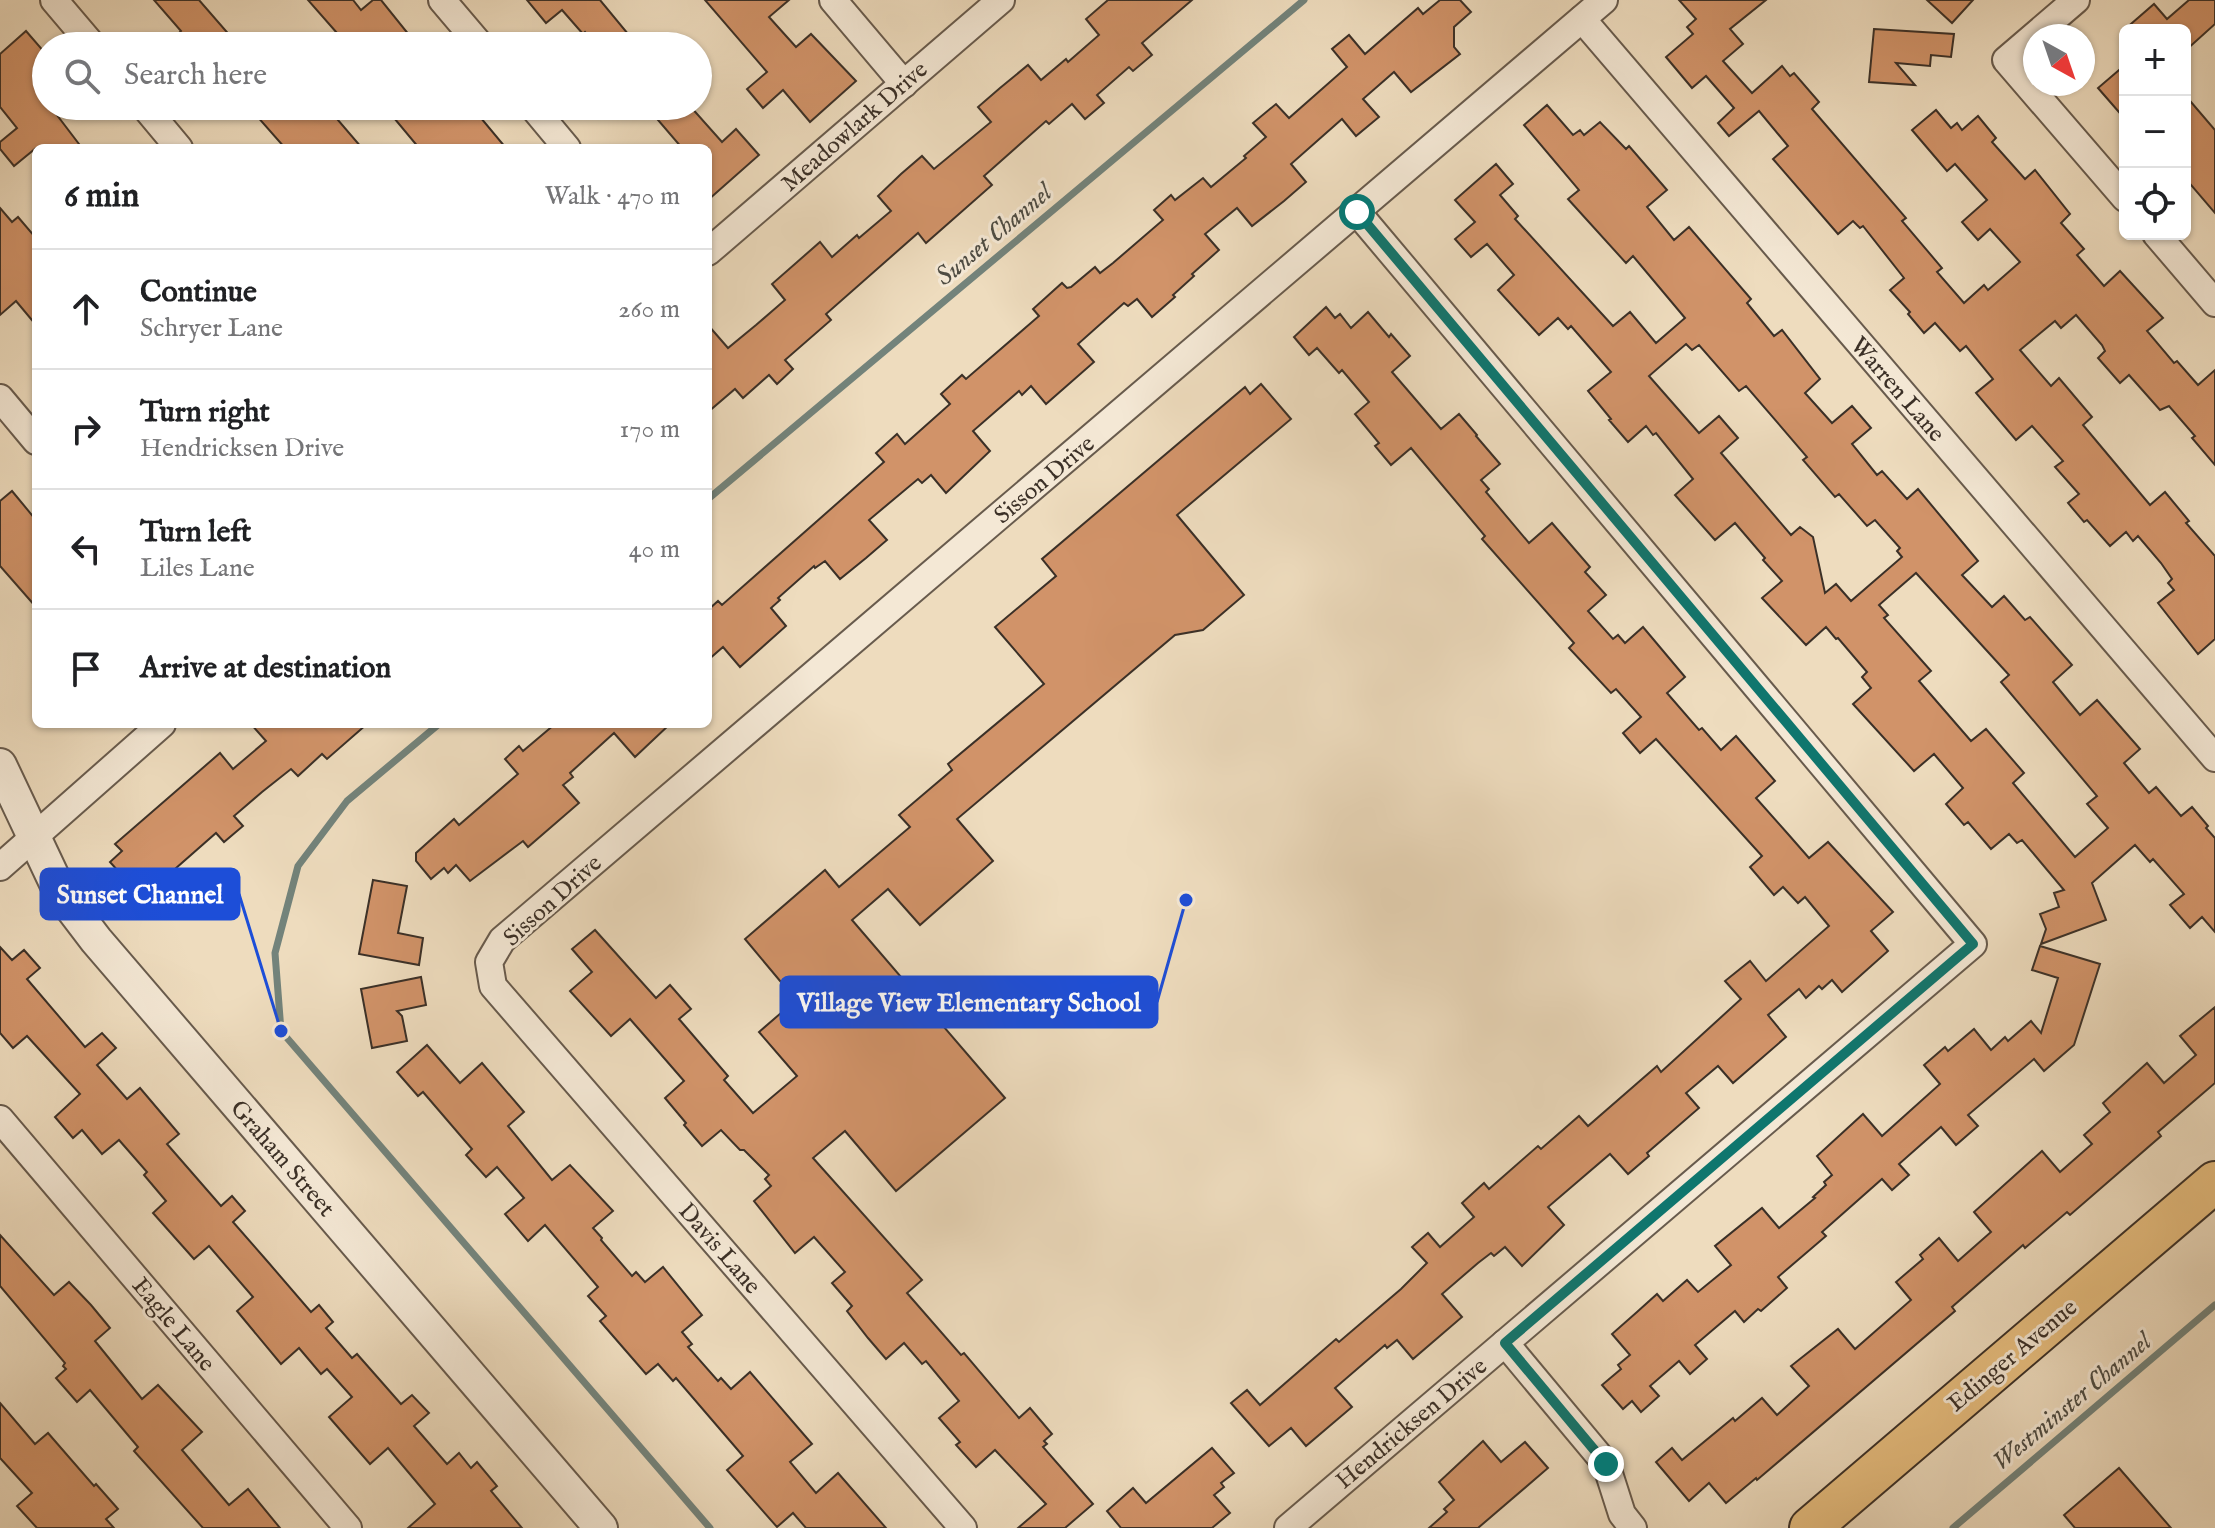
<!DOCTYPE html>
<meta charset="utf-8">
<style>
:root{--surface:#fff;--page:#f2f2f2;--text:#202124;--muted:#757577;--line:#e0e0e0}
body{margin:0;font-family:"IM FELL English",serif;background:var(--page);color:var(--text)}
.controls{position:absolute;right:24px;top:24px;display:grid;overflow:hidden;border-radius:12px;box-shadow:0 2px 6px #0004}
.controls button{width:72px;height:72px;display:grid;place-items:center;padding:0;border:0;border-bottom:2px solid var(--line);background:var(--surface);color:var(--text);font:40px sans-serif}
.compass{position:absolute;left:2023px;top:24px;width:72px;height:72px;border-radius:50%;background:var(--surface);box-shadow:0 2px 6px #0004;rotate:140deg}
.stop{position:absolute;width:24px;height:24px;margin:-18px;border:6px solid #0f766e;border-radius:50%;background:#fff}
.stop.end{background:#0f766e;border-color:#fff;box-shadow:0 2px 8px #0008}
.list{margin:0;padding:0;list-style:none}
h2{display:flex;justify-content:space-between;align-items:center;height:104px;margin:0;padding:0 32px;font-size:34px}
h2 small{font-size:26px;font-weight:400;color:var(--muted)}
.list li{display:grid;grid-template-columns:52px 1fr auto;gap:24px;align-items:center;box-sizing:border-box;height:120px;padding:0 32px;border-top:2px solid var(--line)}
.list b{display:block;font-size:30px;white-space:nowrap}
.list p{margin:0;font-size:26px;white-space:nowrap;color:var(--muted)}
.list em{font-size:26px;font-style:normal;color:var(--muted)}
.icon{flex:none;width:44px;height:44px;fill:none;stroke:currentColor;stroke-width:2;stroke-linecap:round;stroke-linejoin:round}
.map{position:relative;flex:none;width:2215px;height:1528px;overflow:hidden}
.search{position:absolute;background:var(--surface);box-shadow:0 2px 6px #0004;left:32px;top:32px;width:680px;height:88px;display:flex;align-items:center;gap:20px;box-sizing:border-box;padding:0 28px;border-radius:44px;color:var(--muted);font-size:30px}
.panel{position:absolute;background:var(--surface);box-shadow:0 2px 6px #0004;left:32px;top:144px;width:680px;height:584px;border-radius:12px}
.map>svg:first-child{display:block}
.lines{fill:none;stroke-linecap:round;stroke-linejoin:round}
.stream{stroke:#73837b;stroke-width:7}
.building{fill:#d19369;stroke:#3b3027;stroke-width:2;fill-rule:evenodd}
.minor-casing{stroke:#685b4d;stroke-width:30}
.tertiary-casing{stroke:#685b4d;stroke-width:36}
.primary-casing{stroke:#3b3027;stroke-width:44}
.minor{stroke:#f4e8d5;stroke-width:26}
.tertiary{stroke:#f4e8d5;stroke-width:32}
.primary{stroke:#e7be7f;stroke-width:40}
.route{stroke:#0f766e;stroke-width:10}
.labels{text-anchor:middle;stroke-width:6;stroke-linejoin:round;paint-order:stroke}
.street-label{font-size:24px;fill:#3b3027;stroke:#f4e8d5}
.water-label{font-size:26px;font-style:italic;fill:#4e4c43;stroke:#f4e8d5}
.leader{fill:none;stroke:#1d4ed8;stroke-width:3}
.callout-dot{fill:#1d4ed8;stroke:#f4e8d5;stroke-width:3}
.callout{fill:#1d4ed8;stroke:#1d4ed8;stroke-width:3}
.callout-label{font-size:26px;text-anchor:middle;font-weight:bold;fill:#fff}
</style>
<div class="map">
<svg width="2215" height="1528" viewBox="0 0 2215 1528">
<rect width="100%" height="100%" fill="#eedcbe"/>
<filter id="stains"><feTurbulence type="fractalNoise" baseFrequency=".0025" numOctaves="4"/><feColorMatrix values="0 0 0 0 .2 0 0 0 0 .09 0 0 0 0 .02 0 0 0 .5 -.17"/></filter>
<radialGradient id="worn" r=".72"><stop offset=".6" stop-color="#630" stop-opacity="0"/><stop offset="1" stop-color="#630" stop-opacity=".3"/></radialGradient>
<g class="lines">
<!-- stream -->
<g class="stream">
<path d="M708,499L1304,0"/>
<path d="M439,724L347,801L298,866L275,953L281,1031L710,1528"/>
<path d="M1953,1528L2215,1305"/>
</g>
</g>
<!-- building -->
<g class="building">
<path d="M154,0H199L239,46H190L179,33L181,31Z"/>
<path d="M308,0H353L361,10L373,0H381L418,46H322L337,33Z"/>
<path d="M527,0H600L638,46H597L585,32L583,34L562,10L546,23Z"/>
<path d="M705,0H789L769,17L796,47L811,34L856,81L810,122L783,90L763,108L747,89L767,72Z"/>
<path d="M1108,0H1192L1142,43L1152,55L1133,71L1129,67L1097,95L1104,103L1085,119L1072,104L1049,124L1046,121L984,176L992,185L926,243L918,233L826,314L831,320L785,360L793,369L777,384L769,375L743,398L735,389L708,412V325L728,348L756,325L785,300L772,284L820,242L832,257L857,235L859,238L891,211L878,196L901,174L922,156L934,169L991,122L978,107L1000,88L1028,65L1041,80L1066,59L1068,62L1099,35L1086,19Z"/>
<path d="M1440,0H1460L1471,12L1454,27V47L1460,54L1411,92L1394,72L1363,99L1379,117L1356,136L1342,119L1291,164L1306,182L1284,201L1252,226L1237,208L1205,234L1219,250L1192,274L1194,276L1173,295L1175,297L1152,317L1137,299L1128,306L1124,303L1078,344L1094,362L1046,404L1031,386L1022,395L1019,391L973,431L990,451L946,493L931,475L922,483L918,479L869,520L887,540L866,558L840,579L825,561L815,568L814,566L778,598L780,600L771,608L786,626L740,667L723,647L708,660V610L718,601L722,605L884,462L876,453L897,434L905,444L950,404L941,394L962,375L966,379L1039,316L1033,309L1062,283L1067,288L1071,287L1095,267L1100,273L1113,263L1163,220L1154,210L1171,195L1175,200L1203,178L1211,187L1246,158L1244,156L1266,137L1253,123L1276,104L1289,118L1347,67L1332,49L1349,35L1365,54L1418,8L1423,14Z"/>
<path d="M1679,0H1766L1730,29L1743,44L1723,61L1752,93L1782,66L1790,76L1794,73L1819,102L1812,109L1906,218L1902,221L1942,268L1937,272L1964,303L1984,285L1988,290L2020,262L1990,229L1978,240L1962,222L1987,200L1955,164L1947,171L1912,130L1936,110L1951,128L1957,123L1962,130L1978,116L1996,138L1992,142L2025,179L2035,170L2070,214L2061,223L2084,249L2077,255L2104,286L2120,271L2163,318L2147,331L2174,363L2177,361L2198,385L2215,370V465L2192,438L2195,436L2169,406L2160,410L2129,375L2120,383L2098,358L2105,351L2102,345L2076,315L2061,328L2055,321L2020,350L2051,386L2059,378L2092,417L2083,425L2150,505L2165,492L2189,521L2186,523L2215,556V639L2198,654L2158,603L2174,590L2168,583L2172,579L2161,563L2138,536L2133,541L2126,532L2110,546L2087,520L2084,522L2068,503L2079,494L2055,467L2063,461L2032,426L2016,440L1976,393L1993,379L1966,346L1960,351L1935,323L1924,333L1908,314L1910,312L1890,290L1904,278L1863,226L1860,228L1853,221L1838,234L1773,159L1788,146L1759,111L1729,136L1718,123L1734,108L1706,76L1692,88L1666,57L1693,34L1687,27L1696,19Z"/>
<path d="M1927,0H1973L1952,23Z"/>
<path d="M2189,0H2215V24L2185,51V30H2124L2154,4L2167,19Z"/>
<path d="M1874,29L1954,34L1951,57L1931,55L1930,66L1896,63L1915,85L1869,82Z"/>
<path d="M26,31L46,54V106H50L82,148H36L14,166L0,149V142L17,128L0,107V54Z"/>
<path d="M2125,65V119L2098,88Z"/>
<path d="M2185,95L2215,130V213L2185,178Z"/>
<path d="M1547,105L1573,135L1580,130L1584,135L1600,122L1626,149L1629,146L1667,190L1647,207L1674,240L1689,227L1751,299L1747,303L1774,336L1782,330L1820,379L1805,393L1832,423L1852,406L1871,428L1852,444L1877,475L1882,471L1907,499L1918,489L1978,561L1962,575L1992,607L2004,596L2025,620L2030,617L2072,665L2053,682L2080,715L2097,700L2140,749L2124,763L2149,793L2156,787L2181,816L2192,807L2208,826L2206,828L2215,838V932L2202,917L2190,928L2170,905L2184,894L2153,859L2150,862L2135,845L2092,883L2106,920L2041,944L2046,929L2040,914L2059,907L2054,893L2064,890L2022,840L2017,843L2009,834L1991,849L1968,822L1964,825L1946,804L1963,788L1934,754L1914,771L1853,704L1871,688L1862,677L1867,672L1838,638L1836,639L1826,627L1806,645L1762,598L1782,581L1763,560L1765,558L1735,523L1715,540L1675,495L1693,479L1656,433L1653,435L1646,426L1628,442L1609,420L1611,419L1588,391L1611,372L1571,326L1568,329L1558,318L1539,335L1498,290L1514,275L1487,244L1471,257L1455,239L1475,222L1455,200L1496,164L1513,184L1500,195L1518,216L1515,219L1613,326L1630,312L1656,343L1685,318L1633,256L1626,263L1568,199L1579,190L1524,125ZM1686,344L1692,350L1699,345L1739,391L1746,386L1807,457L1803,460L1835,497L1839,494L1867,526L1875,520L1900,548L1897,551L1902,557L1851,601L1836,584L1825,593L1813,537L1800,527L1791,535L1721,453L1738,438L1719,416L1699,433L1649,376ZM1916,573L2009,675L2001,682L2097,796L2087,804L2108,828L2075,857L2013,783L2024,773L1986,729L1971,741L1919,681L1931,671L1884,618L1888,615L1879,605Z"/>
<path d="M248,106H326L362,148H285Z"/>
<path d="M384,106H445L453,115L463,106H471L506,148H419Z"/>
<path d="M646,106H690L722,142L736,129L759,155L708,200V148H682Z"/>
<path d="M0,208L12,222L18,217L36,238V325L16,301L0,315Z"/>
<path d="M1326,307L1335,318L1340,314L1351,328L1368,312L1389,337L1391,334L1410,356L1392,372L1441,429L1459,414L1477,435L1476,436L1500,464L1481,480L1489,489L1486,492L1529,543L1552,523L1590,567L1585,572L1606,595L1588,611L1613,639L1618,635L1625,643L1643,627L1685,677L1667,693L1699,730L1702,728L1721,750L1736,736L1775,781L1756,798L1788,834L1809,858L1828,842L1893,912L1871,931L1888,951L1842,992L1832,980L1822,989L1819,986L1806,998L1799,989L1768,1015L1786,1037L1733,1083L1718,1066L1686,1093L1699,1108L1647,1153L1649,1156L1628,1174L1610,1154L1548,1207L1564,1225L1522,1266L1505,1247L1494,1256L1491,1253L1478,1263L1442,1294L1462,1317L1413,1359L1397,1340L1387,1348L1385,1345L1335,1388L1352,1407L1306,1446L1291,1428L1269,1446L1231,1403L1247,1390L1260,1405L1336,1339L1339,1342L1401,1289L1427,1263L1412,1247L1428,1233L1440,1247L1474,1217L1462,1203L1484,1183L1489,1189L1538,1146L1541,1149L1579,1116L1588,1126L1657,1066L1661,1072L1741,999L1725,981L1750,961L1766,981L1829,926L1805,897L1798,903L1783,887L1774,895L1750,867L1762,856L1656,739L1640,753L1623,733L1641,717L1616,689L1611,693L1569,648L1574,643L1482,539L1485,536L1411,448L1391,465L1375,446L1379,443L1355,414L1369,402L1342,370L1339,373L1317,348L1309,355L1294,337Z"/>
<path d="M1261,384L1291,419L1177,515L1244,595L1203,630L1175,635L957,819L993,861L920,925L888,889L852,920L1005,1098L896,1191L845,1131L813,1158L922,1280L907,1293L961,1355L964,1353L1019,1418L1030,1408L1052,1434L1044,1441L1047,1444L1043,1447L1093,1504L1065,1528H1018L1046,1504L995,1450L976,1467L956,1445L960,1442L939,1418L959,1401L926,1361L922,1364L904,1343L886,1359L868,1338L847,1311L852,1306L832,1283L845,1272L814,1237L795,1253L754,1201L771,1186L765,1179L769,1175L744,1150H740L721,1130L702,1146L684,1125L686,1123L665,1098L684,1081L651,1043L630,1019L611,1036L570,991L592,972L572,949L595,930L656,998L670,985L691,1009L679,1019L728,1076L724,1080L753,1113L797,1076L759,1032L796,1000L745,939L825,870L839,887L910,827L899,815L952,770L948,764L1044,684L995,627L1056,576L1042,559L1245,387L1250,394Z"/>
<path d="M12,491L36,520V607L0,566V501Z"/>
<path d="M251,724H367L327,759L322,754L298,776L291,769L262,792L234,816L243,826L224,842L216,833L159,883L155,878L136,891L110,862L122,851L115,844L220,753L233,769L266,741Z"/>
<path d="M555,724H670L635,757L614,733L570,773L573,777L563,785L579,803L528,847L523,841L470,881L456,865L448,873L444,868L431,879L416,861V853L454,819L459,825L518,774L505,759L519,746L523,751Z"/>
<path d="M373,880L407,886L398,933L423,938L419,965L359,954Z"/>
<path d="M2040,946L2100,964L2074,1045L2044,1071L2034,1059L1968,1115L1978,1126L1956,1145L1941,1127L1899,1164L1909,1175L1892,1190L1882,1179L1822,1232L1826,1236L1778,1277L1787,1288L1761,1311L1758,1309L1744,1322L1735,1311L1695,1345L1707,1359L1690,1374L1679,1361L1650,1386L1659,1396L1641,1412L1632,1401L1623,1409L1602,1385L1621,1369L1618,1365L1630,1355L1612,1334L1637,1312L1657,1294L1663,1301L1687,1280L1698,1292L1731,1265L1715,1246L1762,1208L1779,1228L1815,1198L1813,1197L1826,1185L1824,1182L1832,1175L1817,1156L1863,1114L1882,1136L1940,1084L1924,1065L1945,1047L1948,1051L1974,1029L1991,1050L2005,1037L2008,1041L2031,1021L2041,1033L2058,978L2032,970Z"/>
<path d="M0,947L12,960L24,950L40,968L27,979L85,1047L102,1033L116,1048L97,1065L127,1099L140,1088L179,1134L167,1144L221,1206L232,1196L245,1211L233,1222L268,1262L311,1312L319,1305L333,1322L326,1328L352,1358L357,1354L401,1404L412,1395L429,1413L414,1426L447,1464L459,1453L471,1468L477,1462L497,1486L491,1491L522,1528H408L435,1504L388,1448L370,1464L329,1417L352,1397L327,1369L321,1374L299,1348L281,1364L237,1311L253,1297L209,1246L194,1259L153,1213L166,1201L144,1175L147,1172L119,1140L102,1154L82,1130L73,1138L55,1117L80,1094L27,1036L13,1048L0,1033Z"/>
<path d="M421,977L426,1005L397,1011L402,1016L407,1041L372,1048L361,989Z"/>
<path d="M2215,1007V1083L2158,1132L2161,1136L2070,1215L2067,1212L2025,1248L2023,1245L1952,1307L1955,1311L1757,1480L1756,1478L1726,1503L1709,1483L1689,1501L1656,1462L1672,1448L1682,1460L1733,1418L1735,1421L1762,1398L1777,1415L1809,1386L1791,1366L1838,1329L1855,1349L1911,1300L1896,1282L1923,1259L1920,1255L1939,1238L1958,1261L1991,1232L1974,1212L2042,1151L2060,1172L2092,1144L2084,1135L2110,1112L2103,1103L2147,1063L2164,1083L2196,1055L2180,1036Z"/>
<path d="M427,1045L460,1083L482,1063L524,1112L508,1126L552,1180L570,1165L613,1211L593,1228L602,1238L601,1240L632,1276L636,1272L645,1282L663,1267L702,1315L682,1332L692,1344L688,1347L718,1381L721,1378L731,1389L750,1372L812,1444L790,1462L816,1493L838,1473L886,1528H806L793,1513L777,1527L727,1470L743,1456L676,1378L673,1381L658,1364L646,1374L600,1321L606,1316L588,1296L598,1287L545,1225L528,1241L505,1214L524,1198L497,1167L486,1177L466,1155L472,1149L423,1092L418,1096L397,1072Z"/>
<path d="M0,1235L54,1295L69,1282L91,1305L110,1328L95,1341L142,1399L158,1385L202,1432L182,1450L229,1505L248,1489L280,1528H203L134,1451L138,1447L90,1390L77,1402L56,1378L66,1369L63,1366L65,1363L0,1286Z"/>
<path d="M0,1403L35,1444L48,1433L94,1486L96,1484L118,1509L106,1519L114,1528H37L17,1506L32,1493L0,1458Z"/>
<path d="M1483,1441L1501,1462L1525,1442L1548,1468L1478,1528H1429L1447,1512L1444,1509L1454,1500L1439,1482Z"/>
<path d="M1212,1448L1234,1473L1221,1483L1224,1487L1214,1495L1230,1513L1212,1528H1121L1107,1511L1133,1488L1146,1503Z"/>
<path d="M2119,1468L2171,1528H2075L2064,1515Z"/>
</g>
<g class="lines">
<defs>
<g id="minor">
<path d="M54,0L93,46"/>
<path d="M442,0L481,46"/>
<path d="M833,0L904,84"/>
<path d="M2076,0L2006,60L2125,198"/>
<path d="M1582,19L2215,758"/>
<path d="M144,106L179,148"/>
<path d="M532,106L567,148"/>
<path d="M2156,234L2215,303"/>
<path d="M708,252L1001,0"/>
<path d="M0,398L36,441"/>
<path d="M0,867L162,724"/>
<path d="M0,1119L348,1528"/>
<path d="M1505,1343L1606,1464L1622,1514L1633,1528"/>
<path d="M963,1528L493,986L489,962L502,940L1604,0"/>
<path d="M1288,1528L1973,944L1357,212"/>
</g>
<path id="tertiary" d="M0,765L61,894L96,940L601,1528"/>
<path id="primary" d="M1810,1528L2215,1182"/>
</defs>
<!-- minor casing -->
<use href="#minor" class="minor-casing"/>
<!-- tertiary casing -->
<use href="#tertiary" class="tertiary-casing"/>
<!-- primary casing -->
<use href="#primary" class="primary-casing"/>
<!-- minor -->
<use href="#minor" class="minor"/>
<!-- tertiary -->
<use href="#tertiary" class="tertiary"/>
<!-- primary -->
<use href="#primary" class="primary"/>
</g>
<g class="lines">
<!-- route -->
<path class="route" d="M1357,212L1973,944L1505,1343L1606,1464"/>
</g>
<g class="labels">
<!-- street labels -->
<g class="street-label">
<text transform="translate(854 126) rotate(-41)" y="8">Meadowlark Drive</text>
<text transform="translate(1898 389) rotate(49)" y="8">Warren Lane</text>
<text transform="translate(1044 479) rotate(-40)" y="8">Sisson Drive</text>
<text transform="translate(552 900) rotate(-42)" y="8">Sisson Drive</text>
<text transform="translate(283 1158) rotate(49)" y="8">Graham Street</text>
<text transform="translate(720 1248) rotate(49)" y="8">Davis Lane</text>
<text transform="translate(174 1324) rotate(50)" y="8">Eagle Lane</text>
<text transform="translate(2012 1355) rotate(-40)" y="8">Edinger Avenue</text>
<text transform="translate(1411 1423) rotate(-40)" y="8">Hendricksen Drive</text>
</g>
<!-- water labels -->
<g class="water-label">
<text transform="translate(993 234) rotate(-40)" y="9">Sunset Channel</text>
<text transform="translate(2071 1401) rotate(-40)" y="9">Westminster Channel</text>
</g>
</g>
<!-- callouts -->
<path class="leader" d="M281 1031L239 894M1186 900L1157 1002"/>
<g class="callout-dot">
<circle cx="281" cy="1031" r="8"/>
<circle cx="1186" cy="900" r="8"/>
</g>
<g class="callout">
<rect x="41" y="869" width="198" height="50" rx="8"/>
<rect x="781" y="977" width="376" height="50" rx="8"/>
</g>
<g class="callout-label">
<text x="140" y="903">Sunset Channel</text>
<text x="969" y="1011">Village View Elementary School</text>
</g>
<rect width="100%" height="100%" filter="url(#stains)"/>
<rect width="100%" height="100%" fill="url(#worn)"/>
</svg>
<div class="controls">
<button>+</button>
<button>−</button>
<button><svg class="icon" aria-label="locate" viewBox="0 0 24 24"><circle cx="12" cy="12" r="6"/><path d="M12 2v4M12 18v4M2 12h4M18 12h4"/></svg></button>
</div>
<svg class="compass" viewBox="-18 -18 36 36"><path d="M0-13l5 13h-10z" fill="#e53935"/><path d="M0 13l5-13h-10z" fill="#757577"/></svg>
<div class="stop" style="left:1357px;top:212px"></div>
<div class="stop end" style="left:1606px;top:1464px"></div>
<div class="search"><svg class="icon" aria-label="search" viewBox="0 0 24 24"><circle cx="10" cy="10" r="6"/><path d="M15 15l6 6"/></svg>Search here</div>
<section class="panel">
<h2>6 min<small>Walk · 470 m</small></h2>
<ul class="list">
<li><svg class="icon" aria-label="ahead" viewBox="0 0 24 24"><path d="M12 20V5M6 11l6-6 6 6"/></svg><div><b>Continue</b><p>Schryer Lane</p></div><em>260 m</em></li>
<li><svg class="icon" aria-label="right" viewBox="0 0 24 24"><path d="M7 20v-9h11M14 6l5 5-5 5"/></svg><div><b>Turn right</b><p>Hendricksen Drive</p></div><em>170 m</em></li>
<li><svg class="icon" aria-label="left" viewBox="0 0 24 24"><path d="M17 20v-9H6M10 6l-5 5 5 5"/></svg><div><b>Turn left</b><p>Liles Lane</p></div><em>40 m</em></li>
<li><svg class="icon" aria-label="arrive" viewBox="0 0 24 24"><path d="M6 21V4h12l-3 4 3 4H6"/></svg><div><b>Arrive at destination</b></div></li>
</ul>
</section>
</div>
